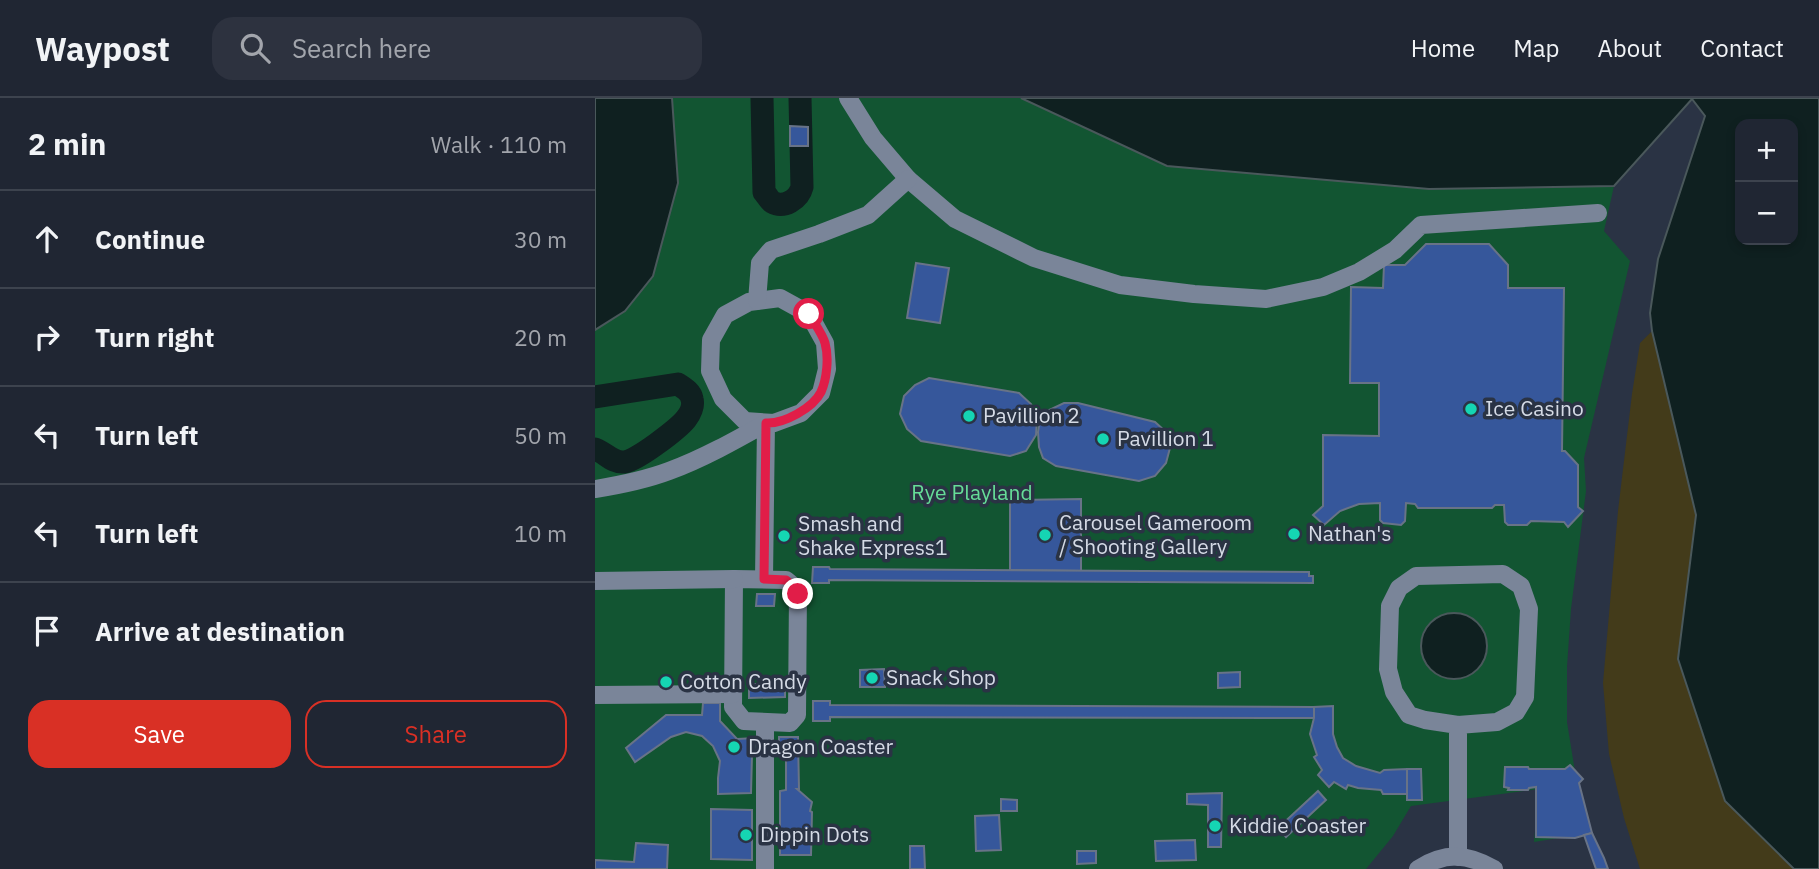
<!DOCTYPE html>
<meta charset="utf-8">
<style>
:root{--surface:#202633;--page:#2d323f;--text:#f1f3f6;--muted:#a2a5ac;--line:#3d434e;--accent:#d93025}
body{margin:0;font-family:"IBM Plex Sans",sans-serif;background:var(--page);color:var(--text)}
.controls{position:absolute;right:21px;top:21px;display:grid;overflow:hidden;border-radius:14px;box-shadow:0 4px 10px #0003}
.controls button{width:63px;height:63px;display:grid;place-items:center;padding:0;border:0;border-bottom:2px solid var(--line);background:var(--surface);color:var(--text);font:35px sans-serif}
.stop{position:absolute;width:21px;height:21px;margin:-16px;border:5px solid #e11d48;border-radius:50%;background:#fff}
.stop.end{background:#e11d48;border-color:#fff;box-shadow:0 2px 7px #0008}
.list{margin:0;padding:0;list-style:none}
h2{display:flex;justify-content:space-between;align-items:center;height:91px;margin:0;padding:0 28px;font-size:30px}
h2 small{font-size:23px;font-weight:400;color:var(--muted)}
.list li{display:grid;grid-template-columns:46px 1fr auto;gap:21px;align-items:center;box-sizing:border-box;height:98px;padding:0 28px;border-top:2px solid var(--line)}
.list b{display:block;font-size:26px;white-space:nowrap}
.list em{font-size:23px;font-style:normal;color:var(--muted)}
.actions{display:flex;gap:14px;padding:21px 28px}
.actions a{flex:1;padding:16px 0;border:2px solid var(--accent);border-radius:21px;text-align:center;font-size:24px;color:var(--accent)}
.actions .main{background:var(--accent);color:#fff}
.icon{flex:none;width:38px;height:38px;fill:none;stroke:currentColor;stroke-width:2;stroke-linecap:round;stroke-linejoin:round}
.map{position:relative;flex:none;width:1224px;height:771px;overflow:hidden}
header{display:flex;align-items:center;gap:42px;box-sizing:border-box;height:98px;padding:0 35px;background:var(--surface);border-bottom:2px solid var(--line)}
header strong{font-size:33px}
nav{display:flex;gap:38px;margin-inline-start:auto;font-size:24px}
.search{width:490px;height:63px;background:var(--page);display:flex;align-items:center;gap:18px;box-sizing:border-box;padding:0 24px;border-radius:21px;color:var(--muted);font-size:26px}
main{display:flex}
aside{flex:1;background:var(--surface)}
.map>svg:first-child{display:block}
.green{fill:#125532}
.sand{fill:#433b1a}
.water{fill:#0f2020;stroke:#4a585b;stroke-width:2;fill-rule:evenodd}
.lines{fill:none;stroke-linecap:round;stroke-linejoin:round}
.canal{stroke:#0f2020;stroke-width:23}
.building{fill:#36579b;stroke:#687387;stroke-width:2}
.minor{stroke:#7a8599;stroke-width:18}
.route{stroke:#e11d48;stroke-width:9}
.poi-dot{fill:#15d5b3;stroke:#2a3344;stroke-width:2.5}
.labels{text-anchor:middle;stroke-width:7;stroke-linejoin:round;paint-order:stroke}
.poi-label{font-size:21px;fill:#d5dbe6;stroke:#2a3344;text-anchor:start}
.park-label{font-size:21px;fill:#66dd98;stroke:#2a3344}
</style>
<header>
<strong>Waypost</strong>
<div class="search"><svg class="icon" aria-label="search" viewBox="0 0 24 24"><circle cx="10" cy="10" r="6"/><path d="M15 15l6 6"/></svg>Search here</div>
<nav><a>Home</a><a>Map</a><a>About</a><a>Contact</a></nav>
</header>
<main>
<aside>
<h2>2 min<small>Walk · 110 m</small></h2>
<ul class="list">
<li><svg class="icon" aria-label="ahead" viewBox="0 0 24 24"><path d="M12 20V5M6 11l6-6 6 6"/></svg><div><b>Continue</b></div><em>30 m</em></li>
<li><svg class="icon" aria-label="right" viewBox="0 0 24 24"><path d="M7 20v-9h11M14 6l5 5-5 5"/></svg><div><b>Turn right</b></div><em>20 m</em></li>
<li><svg class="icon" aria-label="left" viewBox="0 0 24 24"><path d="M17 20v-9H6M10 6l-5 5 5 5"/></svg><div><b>Turn left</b></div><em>50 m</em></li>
<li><svg class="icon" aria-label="left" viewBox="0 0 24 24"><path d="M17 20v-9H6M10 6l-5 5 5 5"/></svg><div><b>Turn left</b></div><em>10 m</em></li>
<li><svg class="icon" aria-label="arrive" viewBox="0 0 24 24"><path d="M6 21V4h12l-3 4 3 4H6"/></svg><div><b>Arrive at destination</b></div></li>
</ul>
<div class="actions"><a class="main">Save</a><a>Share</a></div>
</aside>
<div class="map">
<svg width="1224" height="771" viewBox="0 0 1224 771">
<rect width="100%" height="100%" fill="#2a3344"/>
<!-- green -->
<path class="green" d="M77,0H426L572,68L834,91L1019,88L1009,133L1035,163L989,360L991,393L976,511L972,569V624L982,686L994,735L939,744L944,691L816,708L798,738L771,771H0V232L83,85Z"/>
<!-- sand -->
<path class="sand" d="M1057,233L1101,417L1083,561L1130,703L1199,771H1045L1029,720L1014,656L1008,585L1023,413L1037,296L1045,245Z"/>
<!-- water -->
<g class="water">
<path d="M0,0H77L83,85L58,178L30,213L0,232Z"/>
<path d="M426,0H1224V771H1199L1130,703L1083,561L1101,417L1057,233L1055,215L1063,161L1110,18L1097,1L1019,88L834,91L572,68ZM1145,26H1198V142H1145Z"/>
<circle cx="859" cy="548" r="33"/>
</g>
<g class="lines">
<!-- canal -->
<g class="canal">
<path d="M167,0L169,94C171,96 175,103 177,104C189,111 204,101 207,89L205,0"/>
<path d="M0,299L83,286C89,290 96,294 97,301C99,308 95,316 91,321C83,331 40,364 29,364C17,365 11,355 0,351"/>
</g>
</g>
<!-- building -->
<g class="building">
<path d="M195,28L213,29V48H195Z"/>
<path d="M831,146H894L913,167V190H969L967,353H970L983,367V409L988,413L973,429L969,424L936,423L932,427H913L910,424L909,407H900L897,410H823L820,406L811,405L810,423L806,427L788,425L785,422V405L764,406L745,413L729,427L718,417L728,408V337L784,338V285H755L756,189L788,190L789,167H810Z"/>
<path d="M321,165L354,170L345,225L312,220Z"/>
<path d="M334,280L424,295L436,306L442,320L441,337L431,353L415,358L326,343L312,331L305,316L309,298L320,287Z"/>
<path d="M469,305H483L560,324L570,333L575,350L571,365L560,378L544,383L461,368L448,360L444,349L443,334L445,321L454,312Z"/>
<path d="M486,401V473L415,472V402Z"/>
<path d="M218,469H234L235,471L714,474V478H718V485L234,482V485H217Z"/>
<path d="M162,496H180L179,508H161Z"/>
<path d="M289,571L290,589H265V572Z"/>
<path d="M645,574V589L623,590V575Z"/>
<path d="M154,586H190V599L154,600Z"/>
<path d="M218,603H235V607L719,609V620L235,619V623H218Z"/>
<path d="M108,605H125V623L142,641L160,640L159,656L157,657L156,695L123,696V680L125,663L118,648L107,638L91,634L76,639L40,664L31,650L71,617H107Z"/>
<path d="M738,608V636L742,649L748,660L761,668L785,675L789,672L812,671V696H788L786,692L763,690L753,687L751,691L739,684L734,689L723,677L727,672L719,659L722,657L715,636L719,620V609Z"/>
<path d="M184,639H203L204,691H202L217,704L215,713L217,714L216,757H185V693L191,692V654H184Z"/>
<path d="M975,667L988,681L984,685L997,735L980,740L941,739V689L934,690L933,692H913L914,690L909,689L910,669H933L934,671H970Z"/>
<path d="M812,671H826L827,702H812Z"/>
<path d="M723,693L731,702L691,739L683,730Z"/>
<path d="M627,695L626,749H613V707L592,706V696Z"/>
<path d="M406,701L422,702V713H406Z"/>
<path d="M116,711L157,712V762L116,761Z"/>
<path d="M404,717L406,752L381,753L380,718Z"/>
<path d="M997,735L1009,760L1013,771H1001L989,737Z"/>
<path d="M600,742L601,762L561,763L560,743Z"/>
<path d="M41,745L73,747L72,771H0V762L39,764Z"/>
<path d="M315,748H329L330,771H315Z"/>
<path d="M482,753H501V765L482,766Z"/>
</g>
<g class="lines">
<!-- minor -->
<g class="minor">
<path d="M253,0L278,40L313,81L360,121L439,160L525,187L599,196L671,201L728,189L764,174L800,152L826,127L1003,115"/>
<path d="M185,200L214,216L230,245L232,271L226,295L206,315L179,325L150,323L128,301L115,273L116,242L130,217L154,204Z"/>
<path d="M162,203L165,165L176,152L224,136L273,117L313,81"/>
<path d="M0,391C25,387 50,382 74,373C107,361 141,342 171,325L169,481"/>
<path d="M139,481L191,482L203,492L202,617L195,625L149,623L138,609Z"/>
<path d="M0,483L139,481"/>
<path d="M0,597L138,596"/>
<path d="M863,759V627L830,622L814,617L799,594L793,571L795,508L804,490L821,478L908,476L926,488L934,511L930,599L921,614L902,624L863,627"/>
<path d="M170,771V624"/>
<path d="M823,771C850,754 872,755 899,771"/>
</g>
</g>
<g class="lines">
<!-- route -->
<path class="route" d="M203,496V492L191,482L169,481L171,325C189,326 218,310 226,294C232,281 234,259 230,245C227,235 219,225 214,216"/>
</g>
<!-- markers -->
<g class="poi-dot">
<circle cx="876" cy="311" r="7"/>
<circle cx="374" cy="318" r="7"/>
<circle cx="508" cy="341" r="7"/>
<circle cx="699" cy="436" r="7"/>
<circle cx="450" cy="437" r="7"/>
<circle cx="189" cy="438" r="7"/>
<circle cx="277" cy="580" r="7"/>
<circle cx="71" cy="584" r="7"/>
<circle cx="139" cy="649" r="7"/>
<circle cx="620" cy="728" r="7"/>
<circle cx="151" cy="737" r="7"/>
</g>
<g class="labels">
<!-- poi labels -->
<g class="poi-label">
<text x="890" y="318">Ice Casino</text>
<text x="388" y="325">Pavillion 2</text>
<text x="522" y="348">Pavillion 1</text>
<text x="464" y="432">Carousel Gameroom<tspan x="464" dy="24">/ Shooting Gallery</tspan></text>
<text x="203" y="433">Smash and<tspan x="203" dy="24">Shake Express1</tspan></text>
<text x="713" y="443">Nathan's</text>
<text x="291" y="587">Snack Shop</text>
<text x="85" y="591">Cotton Candy</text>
<text x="153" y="656">Dragon Coaster</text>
<text x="634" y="735">Kiddie Coaster</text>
<text x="165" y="744">Dippin Dots</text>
</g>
<!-- park labels -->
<g class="park-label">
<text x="377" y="402">Rye Playland</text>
</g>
</g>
</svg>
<div class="controls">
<button>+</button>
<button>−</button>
</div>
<div class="stop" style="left:214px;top:216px"></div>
<div class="stop end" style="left:203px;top:496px"></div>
</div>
</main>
